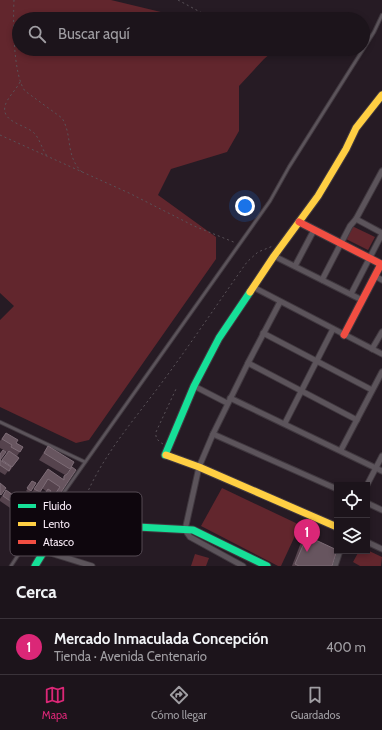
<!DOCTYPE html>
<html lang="es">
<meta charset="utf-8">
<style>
:root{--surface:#1c141b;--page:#292128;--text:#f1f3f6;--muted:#a09ea3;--line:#3a333a;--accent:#db2777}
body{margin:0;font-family:Cabin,sans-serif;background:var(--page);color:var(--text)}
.controls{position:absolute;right:12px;bottom:12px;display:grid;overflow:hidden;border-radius:0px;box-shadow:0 2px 6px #0003}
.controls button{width:36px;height:36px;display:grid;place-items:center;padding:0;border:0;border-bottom:1px solid var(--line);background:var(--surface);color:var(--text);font:20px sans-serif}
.you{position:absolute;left:245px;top:206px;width:14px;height:14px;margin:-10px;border:3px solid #fff;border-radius:50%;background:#1a73e8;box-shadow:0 0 0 6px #1a73e833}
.badge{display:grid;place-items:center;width:26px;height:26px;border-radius:50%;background:var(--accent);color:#fff;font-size:13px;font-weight:700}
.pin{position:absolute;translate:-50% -33px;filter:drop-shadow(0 1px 2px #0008)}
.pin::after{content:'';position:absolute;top:21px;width:14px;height:12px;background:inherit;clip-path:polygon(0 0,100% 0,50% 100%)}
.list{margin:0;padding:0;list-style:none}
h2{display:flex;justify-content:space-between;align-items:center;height:52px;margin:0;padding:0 16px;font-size:17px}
h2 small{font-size:13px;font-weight:400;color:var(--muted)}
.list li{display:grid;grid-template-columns:26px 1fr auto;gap:12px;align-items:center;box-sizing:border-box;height:56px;padding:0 16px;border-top:1px solid var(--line)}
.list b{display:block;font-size:15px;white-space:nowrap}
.list p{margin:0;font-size:13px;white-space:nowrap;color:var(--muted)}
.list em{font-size:13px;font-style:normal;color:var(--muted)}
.icon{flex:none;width:22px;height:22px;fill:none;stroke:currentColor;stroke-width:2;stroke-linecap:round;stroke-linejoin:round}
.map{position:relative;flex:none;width:382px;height:566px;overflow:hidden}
.search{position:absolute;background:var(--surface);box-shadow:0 2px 6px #0003;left:12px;right:12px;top:12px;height:44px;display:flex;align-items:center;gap:10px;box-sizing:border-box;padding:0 14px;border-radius:22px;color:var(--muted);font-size:15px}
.sheet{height:108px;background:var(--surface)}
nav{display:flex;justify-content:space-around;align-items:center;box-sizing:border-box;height:56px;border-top:1px solid var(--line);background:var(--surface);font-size:11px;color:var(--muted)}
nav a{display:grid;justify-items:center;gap:2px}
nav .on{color:var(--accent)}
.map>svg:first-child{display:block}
.green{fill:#62262d}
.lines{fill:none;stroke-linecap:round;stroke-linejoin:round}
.lane-casing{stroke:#40383f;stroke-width:4.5}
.street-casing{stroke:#40383f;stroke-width:7}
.fast-casing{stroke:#40383f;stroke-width:9}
.slow-casing{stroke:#40383f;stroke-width:9}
.jam-casing{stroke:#40383f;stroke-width:9}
.path{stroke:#595258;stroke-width:1;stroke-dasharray:2 3;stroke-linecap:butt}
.lane{stroke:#5c545b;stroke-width:2.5}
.street{stroke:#5c545b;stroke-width:5}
.fast{stroke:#16e098;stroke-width:7}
.slow{stroke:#ffcf43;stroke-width:7}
.jam{stroke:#f24e42;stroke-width:7}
.wall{fill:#55434d}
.shaded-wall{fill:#3b2b35}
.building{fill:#67555f;stroke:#7d6c76}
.key{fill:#0e060d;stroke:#544a53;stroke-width:1}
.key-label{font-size:11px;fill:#f7eaf5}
</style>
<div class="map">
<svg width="382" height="566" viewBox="0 0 382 566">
<rect width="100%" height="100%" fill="#261b24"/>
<!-- green -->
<g class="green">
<path d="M0,0H111L190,19H19V49H268L271,53L264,59L239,86V131L227,152L171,169L158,195L216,237V259L89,440L76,443L0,407V320L14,306L0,293Z"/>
<path d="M352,226L375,237L368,250L346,239Z"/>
<path d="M222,488L300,525L281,566H278L201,526Z"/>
<path d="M367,550L382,557L381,566H360L353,562L359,551H367Z"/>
<path d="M195,554L209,558L206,566H191Z"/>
</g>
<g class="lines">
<defs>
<g id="lane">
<path d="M0,422L85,462"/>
<path d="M11,566L37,526L45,519L270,201L289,167L374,32L382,15"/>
</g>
<g id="street">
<path d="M356,219L382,233"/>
<path d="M274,256L362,300"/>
<path d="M295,266L314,230"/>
<path d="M375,276L382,280"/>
<path d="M322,280L350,226L356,219L382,171"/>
<path d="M253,287L382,354"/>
<path d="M351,294L382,234"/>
<path d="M263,333L372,390"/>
<path d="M372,349L382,332"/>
<path d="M248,363L357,420"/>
<path d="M194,386L227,403"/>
<path d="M230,398L382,471"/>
<path d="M285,423L333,329"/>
<path d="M213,434L337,489"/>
<path d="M341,450L382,372"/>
<path d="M367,485L382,456"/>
<path d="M367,503L382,510"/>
<path d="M367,542L382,549"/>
<path d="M44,551L92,566"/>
<path d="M243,566L190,537L185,530L199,467L213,434L248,363L280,302"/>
<path d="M335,566L340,551"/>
</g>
<g id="fast">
<path d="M166,455H165L194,386L219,338L250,292"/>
<path d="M35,566C49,543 54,531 82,524L193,530L267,566"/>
</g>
<g id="slow">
<path d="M250,292L274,256L318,196L346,149L356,128L382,95"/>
<path d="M166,455L199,467L337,527"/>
</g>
<path id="jam" d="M299,222L381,264L344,335"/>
</defs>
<!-- lane casing -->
<use href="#lane" class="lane-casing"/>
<!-- street casing -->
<use href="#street" class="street-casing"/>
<!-- fast casing -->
<use href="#fast" class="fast-casing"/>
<!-- slow casing -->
<use href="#slow" class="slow-casing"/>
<!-- jam casing -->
<use href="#jam" class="jam-casing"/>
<!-- path -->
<g class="path">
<path d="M14,0C13,21 13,75 25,91L62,118C73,136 65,156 82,172"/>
<path d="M178,0L213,19"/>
<path d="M20,82C16,90 7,98 5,106C1,123 28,125 35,134C40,140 42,149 47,156"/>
<path d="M0,135L129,193L194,226L236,243"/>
<path d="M163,444C158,441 155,438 156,432L176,389"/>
<path d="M78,518C94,463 134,421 166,377C194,339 220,300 247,262L258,252L273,246"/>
</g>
<!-- lane -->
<use href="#lane" class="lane"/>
<!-- street -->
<use href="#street" class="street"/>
<!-- fast -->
<use href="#fast" class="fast"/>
<!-- slow -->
<use href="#slow" class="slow"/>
<!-- jam -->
<use href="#jam" class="jam"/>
</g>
<!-- wall -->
<g class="wall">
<path d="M6,433L16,443L23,447L17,456L19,458L9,472L8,471L5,475L0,472V453V460L2,461L7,454H6L7,452L0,448V441Z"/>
<path d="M48,446L70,469L66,475L67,474L47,513L39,518L38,517L34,523L22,516L28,506L38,512L43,505L50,501L53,496L50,494L40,508L36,506L47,492L42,488L33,501L28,498L48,469L62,479L65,475L39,460Z"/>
<path d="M32,481L36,483L29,493L26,491Z"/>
<path d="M6,490L23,502L16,512L0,501V499Z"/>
<path d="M23,503L28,506L24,511L20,508Z"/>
<path d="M307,536L332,566H292L300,545Z"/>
</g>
<!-- shaded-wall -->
<path class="shaded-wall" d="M53,504L47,513L39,518L46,509Z"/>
<!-- building -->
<g class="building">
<path d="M6,433L18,440L16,443L23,447L20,452L11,447L12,445L2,439Z"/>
<path d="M48,446L74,462L70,469L44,453Z"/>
<path d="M3,450L6,452L0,460L11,467L9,471L0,465V454Z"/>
<path d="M9,451L19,458L12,467L2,460Z"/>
<path d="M72,467L76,470L53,504L46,509L43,505L50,501L60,487L48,479L40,492L34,489L48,469L64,480V476L67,474Z"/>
<path d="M32,481L36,483L31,491L27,488Z"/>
<path d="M0,483L6,488L1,495L0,494Z"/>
<path d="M48,489L51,491L43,503L40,501Z"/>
<path d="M6,490L23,502L19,507L3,496Z"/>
<path d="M307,536L337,550L332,566H299L295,564Z"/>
</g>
<!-- legend -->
<rect x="10" y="492" width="132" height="64" rx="6" class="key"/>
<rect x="18" y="504" width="18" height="4" fill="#16e098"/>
<rect x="18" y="522" width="18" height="4" fill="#ffcf43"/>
<rect x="18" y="540" width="18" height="4" fill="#f24e42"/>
<g class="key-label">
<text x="43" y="510">Fluido</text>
<text x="43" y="528">Lento</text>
<text x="43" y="546">Atasco</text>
</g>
</svg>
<div class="controls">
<button><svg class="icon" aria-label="locate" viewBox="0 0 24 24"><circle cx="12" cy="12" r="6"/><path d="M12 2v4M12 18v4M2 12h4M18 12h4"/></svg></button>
<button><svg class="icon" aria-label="layers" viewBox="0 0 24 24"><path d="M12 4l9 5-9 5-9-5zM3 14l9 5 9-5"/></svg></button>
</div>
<div class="you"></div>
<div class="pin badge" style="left:307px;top:552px">1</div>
<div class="search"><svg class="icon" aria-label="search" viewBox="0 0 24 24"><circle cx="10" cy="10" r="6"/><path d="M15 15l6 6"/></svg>Buscar aquí</div>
</div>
<section class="sheet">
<h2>Cerca<small></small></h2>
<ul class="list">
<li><span class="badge">1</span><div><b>Mercado Inmaculada Concepción</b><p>Tienda · Avenida Centenario</p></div><em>400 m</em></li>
</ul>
</section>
<nav>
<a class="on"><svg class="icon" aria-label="map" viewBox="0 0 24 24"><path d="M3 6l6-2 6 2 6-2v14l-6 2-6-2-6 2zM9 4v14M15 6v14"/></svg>Mapa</a>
<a><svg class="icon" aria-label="directions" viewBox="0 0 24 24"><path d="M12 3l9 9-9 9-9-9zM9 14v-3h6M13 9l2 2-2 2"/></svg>Cómo llegar</a>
<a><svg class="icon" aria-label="saved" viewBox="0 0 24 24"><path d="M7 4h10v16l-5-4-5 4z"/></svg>Guardados</a>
</nav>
